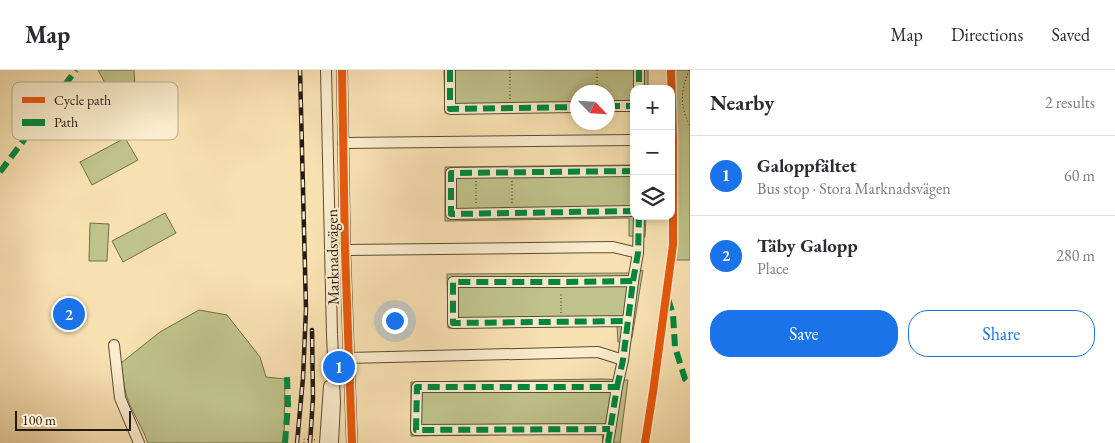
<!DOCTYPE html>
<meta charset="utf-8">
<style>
:root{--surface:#fff;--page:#f2f2f3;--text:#2b2b33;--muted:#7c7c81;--line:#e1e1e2;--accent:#1a73e8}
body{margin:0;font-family:"EB Garamond",serif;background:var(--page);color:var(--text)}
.controls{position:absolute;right:15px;top:15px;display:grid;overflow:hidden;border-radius:10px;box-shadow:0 2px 8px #0003}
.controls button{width:45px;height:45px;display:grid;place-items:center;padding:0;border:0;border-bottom:1px solid var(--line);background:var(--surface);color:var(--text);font:25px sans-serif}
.compass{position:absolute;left:570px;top:15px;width:45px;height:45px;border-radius:50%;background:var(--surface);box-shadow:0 2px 8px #0003;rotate:115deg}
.scale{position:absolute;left:15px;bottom:12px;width:116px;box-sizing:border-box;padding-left:5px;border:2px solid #251a13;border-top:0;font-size:14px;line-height:18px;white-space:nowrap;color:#251a13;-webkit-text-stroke:4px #faeccc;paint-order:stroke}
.you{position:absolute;left:394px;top:250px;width:18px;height:18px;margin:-12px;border:4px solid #fff;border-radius:50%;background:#1a73e8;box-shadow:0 0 0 8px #1a73e833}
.badge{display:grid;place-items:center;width:32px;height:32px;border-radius:50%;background:var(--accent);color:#fff;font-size:16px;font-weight:700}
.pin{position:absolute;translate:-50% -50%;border:2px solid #fff;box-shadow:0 1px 5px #0006}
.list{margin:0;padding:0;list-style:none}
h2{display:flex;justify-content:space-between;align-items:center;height:65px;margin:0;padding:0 20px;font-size:21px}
h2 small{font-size:16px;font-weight:400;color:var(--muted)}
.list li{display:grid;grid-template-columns:32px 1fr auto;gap:15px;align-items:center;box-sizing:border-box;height:80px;padding:0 20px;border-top:1px solid var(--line)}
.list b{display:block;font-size:19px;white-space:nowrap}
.list p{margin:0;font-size:16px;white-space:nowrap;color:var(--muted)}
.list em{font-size:16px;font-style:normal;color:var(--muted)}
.actions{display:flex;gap:10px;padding:15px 20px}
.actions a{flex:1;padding:11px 0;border:1px solid var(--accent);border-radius:20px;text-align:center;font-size:18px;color:var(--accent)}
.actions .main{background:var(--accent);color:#fff}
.icon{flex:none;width:28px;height:28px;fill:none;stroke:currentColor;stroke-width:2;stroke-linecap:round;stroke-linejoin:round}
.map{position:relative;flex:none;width:690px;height:373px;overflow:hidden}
header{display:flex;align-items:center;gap:30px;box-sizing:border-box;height:70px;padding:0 25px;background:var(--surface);border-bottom:1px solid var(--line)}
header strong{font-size:24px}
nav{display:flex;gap:28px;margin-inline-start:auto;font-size:18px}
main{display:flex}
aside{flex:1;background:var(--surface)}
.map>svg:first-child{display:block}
.green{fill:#bfc28a;stroke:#726e4e}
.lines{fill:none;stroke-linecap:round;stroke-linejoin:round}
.minor-casing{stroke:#5a4c3a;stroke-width:12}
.path{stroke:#251a13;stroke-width:1;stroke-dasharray:1 2.5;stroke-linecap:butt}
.minor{stroke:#faeccc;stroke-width:10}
.rail-casing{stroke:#251a13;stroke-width:4.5}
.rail{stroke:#faeccc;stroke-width:2.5;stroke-dasharray:8;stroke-linecap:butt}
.quiet{stroke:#00873e;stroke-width:6;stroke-dasharray:12 6;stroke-linecap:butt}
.cycleway-casing{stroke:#faeccc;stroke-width:11}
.cycleway{stroke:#e8590c;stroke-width:8}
.labels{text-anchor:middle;stroke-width:4;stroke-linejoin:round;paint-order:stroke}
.street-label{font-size:16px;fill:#251a13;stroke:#faeccc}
.key{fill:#faeccc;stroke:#baad94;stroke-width:1}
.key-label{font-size:14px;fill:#251a13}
</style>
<header>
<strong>Map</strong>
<nav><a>Map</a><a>Directions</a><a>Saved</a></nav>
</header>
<main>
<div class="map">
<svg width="690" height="373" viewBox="0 0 690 373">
<rect width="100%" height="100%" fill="#f8e1b1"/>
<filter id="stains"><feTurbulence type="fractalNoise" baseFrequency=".004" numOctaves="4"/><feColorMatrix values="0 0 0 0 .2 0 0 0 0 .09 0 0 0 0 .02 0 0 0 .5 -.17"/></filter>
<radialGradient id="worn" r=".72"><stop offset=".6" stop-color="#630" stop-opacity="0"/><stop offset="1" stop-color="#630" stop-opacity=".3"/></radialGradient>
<!-- green -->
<g class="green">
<path d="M98,0H134L135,15H106Z"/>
<path d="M444,0H648V19H634V59H632V40L608,41V22H578L577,41L445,43Z"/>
<path d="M672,0H690V190H676V76Z"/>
<path d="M125,68L138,90L92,115L80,92Z"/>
<path d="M634,95V146H646L645,167L629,166V148L445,151V97Z"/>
<path d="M165,143L176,163L123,192L112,171Z"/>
<path d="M90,153L109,154L107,191H89Z"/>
<path d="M643,200L632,268L625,271L618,272L617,256L448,258L447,204L635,203Z"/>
<path d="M199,240L227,245L260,287L266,307L285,309L284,369L281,373H148C143,359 135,347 129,333C124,320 123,307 121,293L160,262Z"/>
<path d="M602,309L628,310L620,373H603L602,363L411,366V312Z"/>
</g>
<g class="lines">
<defs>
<g id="minor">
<path d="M326,0L332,265L335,332L333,373"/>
<path d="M342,0L345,180L352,373"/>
<path d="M450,0V39L578,37"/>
<path d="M639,0V19"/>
<path d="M608,36H634"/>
<path d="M343,73L634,70"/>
<path d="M634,101L451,103V144L634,141"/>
<path d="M345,180L613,177L638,183"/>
<path d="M633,211L638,183L639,146"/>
<path d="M114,275L120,328L139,373"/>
<path d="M348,288L598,282L623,290"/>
<path d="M617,317L623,290L633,211L561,212H453V253L627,251"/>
<path d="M325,373L329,316"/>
<path d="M608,373L617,317H417L416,360L610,359"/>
</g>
</defs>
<!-- minor casing -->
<use href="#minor" class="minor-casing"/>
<!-- path -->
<g class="path">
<path d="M510,0V29"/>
<path d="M689,0C681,21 679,35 690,56"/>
<path d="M597,22V0"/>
<path d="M476,111V135"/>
<path d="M512,111V134"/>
<path d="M561,243V222"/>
<path d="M304,373V369L316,370"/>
</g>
<!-- minor -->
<use href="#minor" class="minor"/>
<defs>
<g id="rail">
<path d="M297,373L303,308L306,239L300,0"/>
<path d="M310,373L313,328L312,260"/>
</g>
</defs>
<!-- rail casing -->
<use href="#rail" class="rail-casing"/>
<!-- rail -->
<use href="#rail" class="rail"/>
<!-- quiet -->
<g class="quiet">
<path d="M450,0V39L578,37"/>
<path d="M639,0V19"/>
<path d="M608,36H634"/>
<path d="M634,101L451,103V144L634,141"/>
<path d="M0,102L76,0"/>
<path d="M633,211L638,183L639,146"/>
<path d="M668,229L673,244L675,277L685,309L690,314"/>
<path d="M617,317L623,290L633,211L561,212H453V253L627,251"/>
<path d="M285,373L288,335L287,307"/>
<path d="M608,373L617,317H417L416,360L610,359"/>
</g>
<defs>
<g id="cycleway">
<path d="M342,0L345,180L352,373"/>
<path d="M645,373L653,322L673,175V69L671,0"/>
</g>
</defs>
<!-- cycleway casing -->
<use href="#cycleway" class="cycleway-casing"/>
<!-- cycleway -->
<use href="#cycleway" class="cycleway"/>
</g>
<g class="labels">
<!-- street labels -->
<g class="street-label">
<text transform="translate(332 187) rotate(-91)" y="6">Marknadsvägen</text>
</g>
</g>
<!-- legend -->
<rect x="12" y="12" width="166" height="58" rx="8" class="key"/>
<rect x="22" y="27" width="23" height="6" fill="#e8590c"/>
<rect x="22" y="49" width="23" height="7" fill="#00873e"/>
<g class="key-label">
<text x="54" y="35">Cycle path</text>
<text x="54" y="57">Path</text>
</g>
<rect width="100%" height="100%" filter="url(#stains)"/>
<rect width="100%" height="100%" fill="url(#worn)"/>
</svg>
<div class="controls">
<button>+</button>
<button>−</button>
<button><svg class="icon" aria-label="layers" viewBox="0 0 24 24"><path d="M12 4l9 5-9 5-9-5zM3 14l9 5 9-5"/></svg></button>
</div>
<svg class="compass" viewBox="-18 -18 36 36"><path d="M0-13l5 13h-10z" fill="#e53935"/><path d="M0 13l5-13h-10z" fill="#7c7c81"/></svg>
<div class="scale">100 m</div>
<div class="you"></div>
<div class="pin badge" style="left:339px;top:297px">1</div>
<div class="pin badge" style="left:69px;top:244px">2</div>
</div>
<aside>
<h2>Nearby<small>2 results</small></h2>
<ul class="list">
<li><span class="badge">1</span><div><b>Galoppfältet</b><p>Bus stop · Stora Marknadsvägen</p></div><em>60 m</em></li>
<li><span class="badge">2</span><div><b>Täby Galopp</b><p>Place</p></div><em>280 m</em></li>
</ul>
<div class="actions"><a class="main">Save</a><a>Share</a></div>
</aside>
</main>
